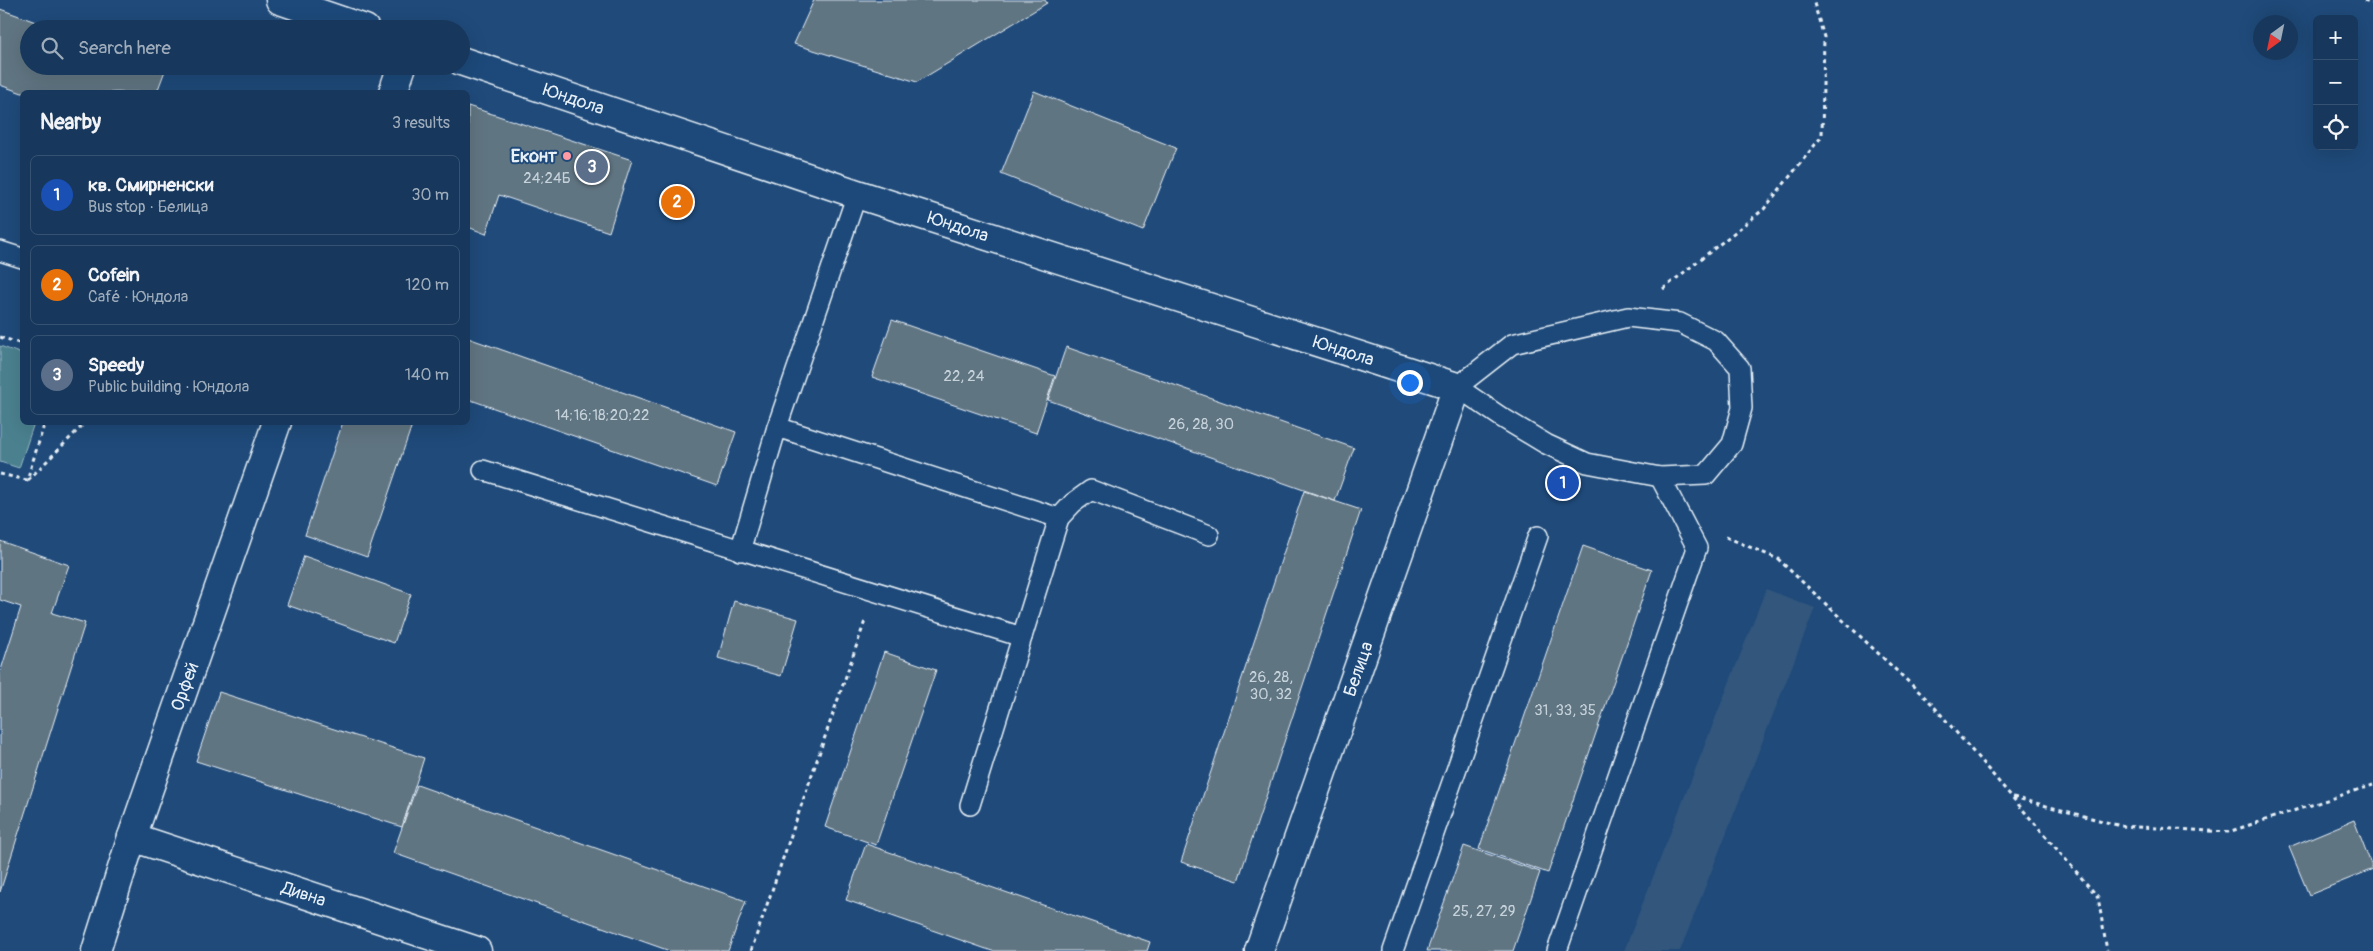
<!DOCTYPE html>
<meta charset="utf-8">
<style>
:root{--surface:#17385c;--page:#244365;--text:#f1f3f6;--muted:#9eacbb;--line:#365272;--accent:#ff9aa2}
body{margin:0;font-family:Pangolin,sans-serif;background:var(--page);color:var(--text)}
.controls{position:absolute;right:15px;top:15px;display:grid;overflow:hidden;border-radius:8px;box-shadow:0 5px 20px #0002}
.controls button{width:45px;height:45px;display:grid;place-items:center;padding:0;border:0;border-bottom:1px solid var(--line);background:var(--surface);color:var(--text);font:25px sans-serif}
.compass{position:absolute;left:2253px;top:15px;width:45px;height:45px;border-radius:50%;background:var(--surface);box-shadow:0 5px 20px #0002;rotate:213deg}
.you{position:absolute;left:1409px;top:382px;width:18px;height:18px;margin:-12px;border:4px solid #fff;border-radius:50%;background:#1a73e8;box-shadow:0 0 0 8px #1a73e833}
.badge{display:grid;place-items:center;width:32px;height:32px;border-radius:50%;background:var(--accent);color:#fff;font-size:16px;font-weight:700}
.pin{position:absolute;translate:-50% -50%;border:2px solid #fff;box-shadow:0 1px 5px #0006}
.list{margin:0;padding:0;list-style:none}
h2{display:flex;justify-content:space-between;align-items:center;height:65px;margin:0;padding:0 20px;font-size:21px}
h2 small{font-size:16px;font-weight:400;color:var(--muted)}
.list li{display:grid;grid-template-columns:32px 1fr auto;gap:15px;align-items:center;box-sizing:border-box;height:80px;margin:0 10px 10px;padding:0 10px;border:1px solid var(--line);border-radius:8px}
.list b{display:block;font-size:19px;white-space:nowrap}
.list p{margin:0;font-size:16px;white-space:nowrap;color:var(--muted)}
.list em{font-size:16px;font-style:normal;color:var(--muted)}
.icon{flex:none;width:28px;height:28px;fill:none;stroke:currentColor;stroke-width:2;stroke-linecap:round;stroke-linejoin:round}
.map{position:relative;flex:none;width:2373px;height:951px;overflow:hidden}
.search{position:absolute;background:var(--surface);box-shadow:0 5px 20px #0002;left:20px;top:20px;width:450px;height:55px;display:flex;align-items:center;gap:12px;box-sizing:border-box;padding:0 18px;border-radius:28px;color:var(--muted);font-size:19px}
.panel{position:absolute;background:var(--surface);box-shadow:0 5px 20px #0002;left:20px;top:90px;width:450px;height:335px;border-radius:8px}
.map>svg:first-child{display:block}
.built{fill:#33577c}
.green{fill:#4c818f;stroke:#9ab9c4}
.building{fill:#617482;stroke:#e8f1f8}
.lines{fill:none;stroke-linecap:round;stroke-linejoin:round}
.lane-casing{stroke:#e8f1f8;stroke-width:22}
.street-casing{stroke:#e8f1f8;stroke-width:31}
.path{stroke:#e8f1f8;stroke-width:3;stroke-dasharray:4 4;stroke-linecap:butt}
.lane{stroke:#1f4a7a;stroke-width:19}
.street{stroke:#1f4a7a;stroke-width:28}
.poi-dot{fill:#ff9aa2;stroke:#1f4a7a;stroke-width:2}
.labels{text-anchor:middle;stroke-width:4;stroke-linejoin:round;paint-order:stroke}
.number-label{font-size:15px;fill:#c6d2da}
.street-label{font-size:18px;fill:#e8f1f8;stroke:#1f4a7a}
.poi-label{font-size:18px;font-weight:bold;fill:#e8f1f8;stroke:#1f4a7a;text-anchor:end}
</style>
<div class="map">
<svg width="2373" height="951" viewBox="0 0 2373 951">
<rect width="100%" height="100%" fill="#1f4a7a"/>
<filter id="ink" filterUnits="userSpaceOnUse"><feTurbulence type="fractalNoise" baseFrequency=".02" numOctaves="2"/><feDisplacementMap in="SourceGraphic" scale="10" xChannelSelector="R" yChannelSelector="G"/><feConvolveMatrix kernelMatrix="1 2 1 2 8 2 1 2 1" color-interpolation-filters="sRGB"/></filter>
<g filter="url(#ink)">
<!-- built -->
<path class="built" d="M1766,589L1815,608L1680,951H1624Z"/>
<!-- green -->
<path class="green" d="M0,346L22,354V422L34,423L19,468L0,462Z"/>
<!-- building -->
<g class="building">
<path d="M814,0H1045L1047,3L917,82L794,44Z"/>
<path d="M0,9L55,29H29V66H160L166,68L157,92L22,93L0,85Z"/>
<path d="M1034,91L1176,148L1143,231L1001,174Z"/>
<path d="M468,106L632,160L609,232L499,195L486,234L468,227Z"/>
<path d="M892,320L1055,376L1036,433L872,377Z"/>
<path d="M468,338L736,432L717,486L468,399Z"/>
<path d="M1066,347L1354,448L1335,501L1048,400Z"/>
<path d="M343,422H413L367,557L305,535Z"/>
<path d="M1304,491L1361,510L1238,881L1181,862Z"/>
<path d="M0,541L69,565L52,613L85,623L0,892V673L21,607L0,600Z"/>
<path d="M1583,546L1652,570L1548,873L1479,849Z"/>
<path d="M304,556L411,594L394,643L287,605Z"/>
<path d="M734,601L798,619L781,676L718,658Z"/>
<path d="M884,652L936,670L876,845L825,827Z"/>
<path d="M219,692L424,758L402,827L196,761Z"/>
<path d="M417,785L746,901L728,951H670L393,853Z"/>
<path d="M2354,820L2373,869L2309,895L2289,847Z"/>
<path d="M866,844L1150,942L1147,951H992L846,900Z"/>
<path d="M1464,846L1540,872L1513,951H1427Z"/>
</g>
<g class="lines">
<defs>
<g id="lane">
<path d="M0,251L22,258"/>
<path d="M1628,317L1680,323L1716,341L1740,368L1742,408L1732,444L1706,475L1660,477L1587,463L1546,444L1501,417L1457,387L1512,344Z"/>
<path d="M777,427L1059,518L1073,503L1091,490L1209,535"/>
<path d="M483,470L1022,637L970,805"/>
<path d="M740,551L777,427L857,194"/>
<path d="M1022,637L1059,518"/>
<path d="M1393,951L1538,536"/>
<path d="M1557,951L1697,548L1660,477"/>
</g>
<g id="street">
<path d="M280,0L365,29"/>
<path id="s1" d="M461,61L857,194L1457,387L1259,951"/>
<path d="M393,92L402,66"/>
<path id="s2" d="M132,837L477,951"/>
<path id="s3" d="M96,951L132,837L277,422"/>
</g>
</defs>
<!-- lane casing -->
<use href="#lane" class="lane-casing"/>
<!-- street casing -->
<use href="#street" class="street-casing"/>
<!-- path -->
<g class="path">
<path d="M2364,0L2373,3"/>
<path d="M1663,289L1764,209L1822,136L1824,37L1813,0"/>
<path d="M0,337L22,344"/>
<path d="M0,474L27,480L45,422"/>
<path d="M28,480L86,422"/>
<path d="M1726,537L1778,559L1931,703L2098,897L2107,951"/>
<path d="M2013,797L2121,826L2228,832L2373,785"/>
<path d="M751,951L865,621"/>
</g>
<!-- lane -->
<use href="#lane" class="lane"/>
<!-- street -->
<use href="#street" class="street"/>
</g>
</g>
<!-- markers -->
<circle class="poi-dot" cx="567" cy="156" r="5"/>
<g class="labels">
<!-- number labels -->
<g class="number-label">
<text x="547" y="183">24;24Б</text>
<text x="964" y="381">22, 24</text>
<text x="602" y="420">14;16;18;20;22</text>
<text x="1201" y="429">26, 28, 30</text>
<text x="1271" y="682">26, 28,<tspan x="1271" dy="17">30, 32</tspan></text>
<text x="1565" y="715">31, 33, 35</text>
<text x="1484" y="916">25, 27, 29</text>
</g>
<!-- street labels -->
<g class="street-label">
<text dy="6" stroke="none"><textPath href="#s1" startOffset="119">Юндола</textPath></text>
<text dy="6" stroke="none"><textPath href="#s1" startOffset="524">Юндола</textPath></text>
<text dy="6" stroke="none"><textPath href="#s1" startOffset="929">Юндола</textPath></text>
<text transform="translate(1358 669) rotate(-71)" y="6">Белица</text>
<text dy="6" stroke="none"><textPath href="#s3" startOffset="279">Орфей</textPath></text>
<text dy="6" stroke="none"><textPath href="#s2" startOffset="181">Дивна</textPath></text>
</g>
<!-- poi labels -->
<g class="poi-label">
<text x="557" y="162">Еконт</text>
</g>
</g>
</svg>
<div class="controls">
<button>+</button>
<button>−</button>
<button><svg class="icon" aria-label="locate" viewBox="0 0 24 24"><circle cx="12" cy="12" r="6"/><path d="M12 2v4M12 18v4M2 12h4M18 12h4"/></svg></button>
</div>
<svg class="compass" viewBox="-18 -18 36 36"><path d="M0-13l5 13h-10z" fill="#e53935"/><path d="M0 13l5-13h-10z" fill="#9eacbb"/></svg>
<div class="you"></div>
<div class="pin badge" style="left:1563px;top:483px;background:#1a4fb4">1</div>
<div class="pin badge" style="left:677px;top:202px;background:#e8710a">2</div>
<div class="pin badge" style="left:592px;top:167px;background:#5c6f8a">3</div>
<div class="search"><svg class="icon" aria-label="search" viewBox="0 0 24 24"><circle cx="10" cy="10" r="6"/><path d="M15 15l6 6"/></svg>Search here</div>
<section class="panel">
<h2>Nearby<small>3 results</small></h2>
<ul class="list">
<li><span class="badge" style="background:#1a4fb4">1</span><div><b>кв. Смирненски</b><p>Bus stop · Белица</p></div><em>30 m</em></li>
<li><span class="badge" style="background:#e8710a">2</span><div><b>Cofein</b><p>Café · Юндола</p></div><em>120 m</em></li>
<li><span class="badge" style="background:#5c6f8a">3</span><div><b>Speedy</b><p>Public building · Юндола</p></div><em>140 m</em></li>
</ul>
</section>
</div>
